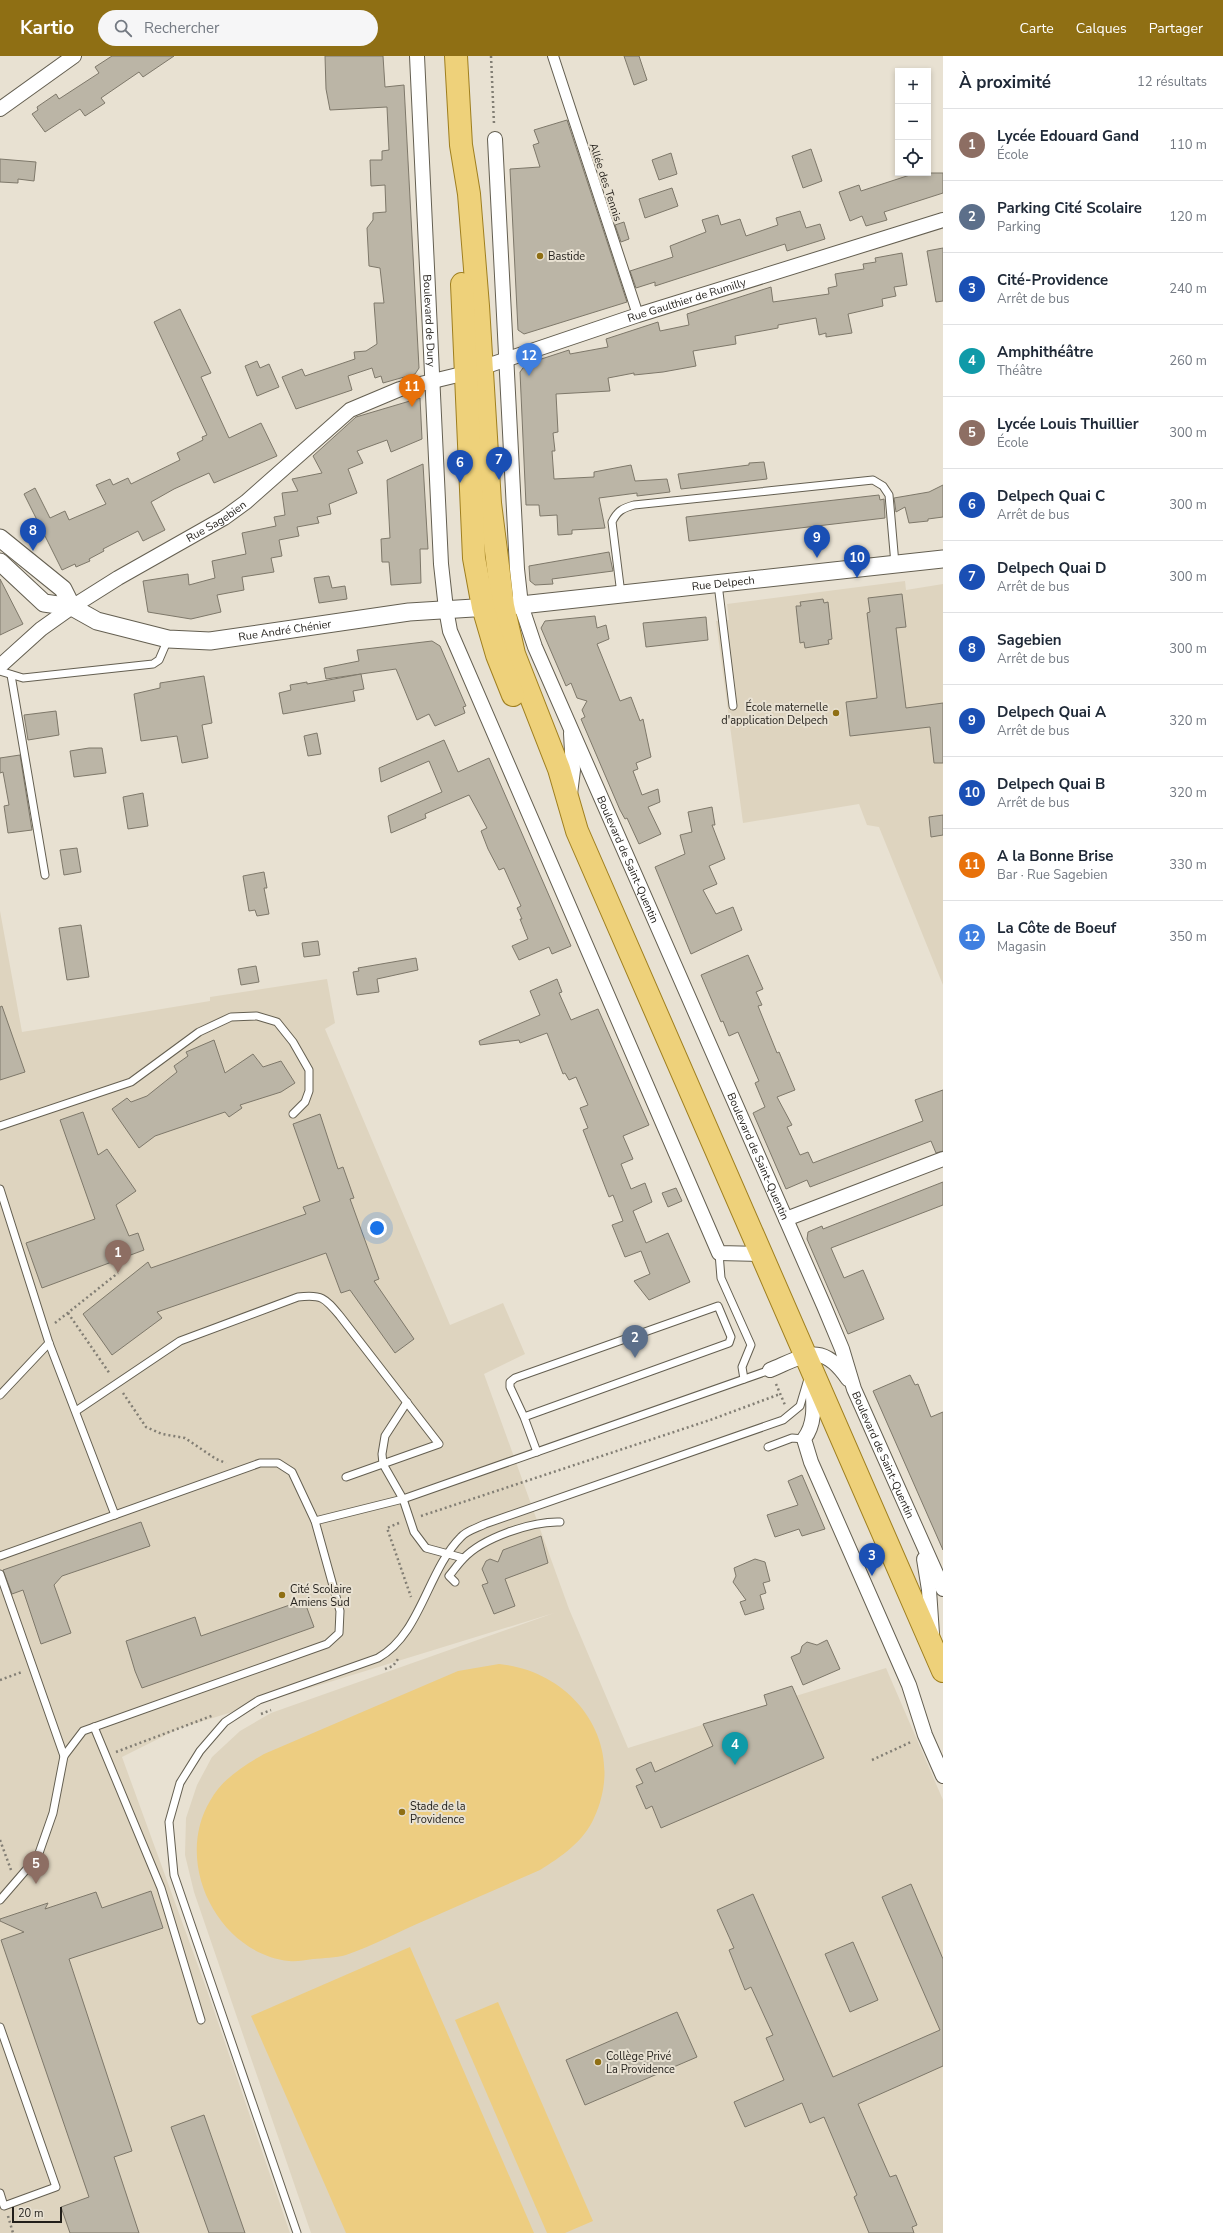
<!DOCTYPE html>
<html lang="fr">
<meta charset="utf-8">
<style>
:root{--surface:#fff;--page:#f6f6f7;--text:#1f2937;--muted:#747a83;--line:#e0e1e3;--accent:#8f6f14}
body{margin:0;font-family:"Nunito Sans",sans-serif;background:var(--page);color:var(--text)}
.controls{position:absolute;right:12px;top:12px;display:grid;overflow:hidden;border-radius:0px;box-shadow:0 2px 6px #0003}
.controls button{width:36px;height:36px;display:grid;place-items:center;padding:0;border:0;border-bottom:1px solid var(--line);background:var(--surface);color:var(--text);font:20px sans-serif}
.scale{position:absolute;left:12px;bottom:10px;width:50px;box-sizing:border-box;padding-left:4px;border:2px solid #221f1a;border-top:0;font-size:11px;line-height:14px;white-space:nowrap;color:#221f1a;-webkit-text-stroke:3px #e8e1d2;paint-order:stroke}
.you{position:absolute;left:377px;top:1172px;width:14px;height:14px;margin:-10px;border:3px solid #fff;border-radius:50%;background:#1a73e8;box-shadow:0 0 0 6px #1a73e833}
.badge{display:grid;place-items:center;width:26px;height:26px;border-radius:50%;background:var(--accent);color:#fff;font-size:13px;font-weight:700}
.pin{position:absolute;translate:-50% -33px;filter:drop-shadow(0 1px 2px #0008)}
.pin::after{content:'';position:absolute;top:21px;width:14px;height:12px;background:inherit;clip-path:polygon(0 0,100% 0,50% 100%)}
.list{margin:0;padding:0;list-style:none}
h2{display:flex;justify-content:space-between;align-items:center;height:52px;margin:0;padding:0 16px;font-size:17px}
h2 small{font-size:13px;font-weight:400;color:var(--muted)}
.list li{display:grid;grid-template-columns:26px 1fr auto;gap:12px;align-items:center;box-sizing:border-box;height:72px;padding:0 16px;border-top:1px solid var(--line)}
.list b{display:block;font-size:15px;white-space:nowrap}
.list p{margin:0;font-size:13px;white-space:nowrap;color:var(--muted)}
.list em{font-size:13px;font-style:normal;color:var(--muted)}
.icon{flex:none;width:22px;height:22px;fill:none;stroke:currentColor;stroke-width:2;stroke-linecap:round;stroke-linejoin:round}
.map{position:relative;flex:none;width:943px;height:2177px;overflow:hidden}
header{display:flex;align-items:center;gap:24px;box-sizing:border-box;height:56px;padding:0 20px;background:var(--accent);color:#fff}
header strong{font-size:19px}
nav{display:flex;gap:22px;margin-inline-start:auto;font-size:14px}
.search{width:280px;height:36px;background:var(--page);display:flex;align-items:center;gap:10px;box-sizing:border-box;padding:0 14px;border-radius:22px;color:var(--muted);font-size:15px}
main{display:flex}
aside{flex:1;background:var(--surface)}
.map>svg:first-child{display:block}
.built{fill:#ded4bf}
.green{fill:#edcd81}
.building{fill:#bbb5a6;stroke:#7e786a}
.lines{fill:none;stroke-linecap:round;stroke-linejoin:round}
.service-casing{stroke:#645f51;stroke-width:9}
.pedestrian-casing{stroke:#645f51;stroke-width:12}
.minor-casing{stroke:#645f51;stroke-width:16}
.tertiary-casing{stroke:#645f51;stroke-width:19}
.primary-casing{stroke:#9f7f1f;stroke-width:24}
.path{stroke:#827e74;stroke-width:2.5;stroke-dasharray:2 3;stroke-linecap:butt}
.service{stroke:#fff;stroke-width:7}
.pedestrian{stroke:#fff;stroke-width:10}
.minor{stroke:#fff;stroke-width:14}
.tertiary{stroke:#fff;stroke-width:17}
.primary{stroke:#eed17a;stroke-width:22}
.poi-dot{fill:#8f6f14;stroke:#e8e1d2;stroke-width:1.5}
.labels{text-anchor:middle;stroke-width:4;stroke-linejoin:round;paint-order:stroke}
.street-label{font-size:11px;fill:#221f1a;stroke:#e8e1d2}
.poi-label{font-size:11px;fill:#221f1a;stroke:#e8e1d2;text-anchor:start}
</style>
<header>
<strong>Kartio</strong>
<div class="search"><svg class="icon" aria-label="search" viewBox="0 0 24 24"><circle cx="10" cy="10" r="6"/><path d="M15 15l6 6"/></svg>Rechercher</div>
<nav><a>Carte</a><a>Calques</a><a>Partager</a></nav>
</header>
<main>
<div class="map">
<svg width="943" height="2177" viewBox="0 0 943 2177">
<rect width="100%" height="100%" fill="#e8e1d2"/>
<!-- built -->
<g class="built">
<path d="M905,525L906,534L943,528V929L879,771L867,769L859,748L743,767L716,565L729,564L727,548Z"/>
<path d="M0,855L22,976L210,945V941L327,923L335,967L325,973L450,1269L503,1247L525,1298L484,1318L569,1553L628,1692L886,1612L943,1744V2177H311L194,1836L185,1799L186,1762L197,1729L212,1701L240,1675L271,1657L554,1557L180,1672L122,1701L208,1937L290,2177H0Z"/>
</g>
<!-- green -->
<g class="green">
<path d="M499,1608C575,1615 628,1689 594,1762C584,1785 561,1801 540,1814C502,1831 464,1847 426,1864C400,1875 373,1890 346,1899C336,1902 323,1902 313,1903C305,1904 296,1906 289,1905C218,1897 173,1807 210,1745C222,1723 243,1710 264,1698L458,1615Z"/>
<path d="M410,1891L534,2177H346L251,1960Z"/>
<path d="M498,1946L593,2165L565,2177H547L455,1964Z"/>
</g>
<!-- building -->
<g class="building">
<path d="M112,0H174L143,21L139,16L101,42L105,47L85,60L80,53L45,76L32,58L38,54L37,51L56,38L59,43L99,17L95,11Z"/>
<path d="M325,0H383L385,31L404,29L419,312L415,318L383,327L381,320L375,322L372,312L348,320L352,334L296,353L282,321L302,313L305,320L355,303L354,296L366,295L377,288L374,247H384L380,212L369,210L367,172L373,164V157L386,156L385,129L371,130L370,104H382V95L389,94L387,51L330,54L326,33Z"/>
<path d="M624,0H639L647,24L634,29Z"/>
<path d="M567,64L627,246L524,278L518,274L510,113L540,111L533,89L539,87L534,74Z"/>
<path d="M811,93L822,125L803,132L792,100Z"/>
<path d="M671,97L677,118L659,124L652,104Z"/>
<path d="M0,103L36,106L34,125L18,123V127L0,126Z"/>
<path d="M916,117H943V137L884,156L887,164L866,170L862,160L850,165L839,136L859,129L861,135Z"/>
<path d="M672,132L678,150L645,162L639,143Z"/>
<path d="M800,155L806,172L820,168L825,183L787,195L785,188L655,230V226L636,232L630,215L673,201L670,190L706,176L702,164L718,159L721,169L740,163L746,180L778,169L776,162Z"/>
<path d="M624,166L629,183L621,186L615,169Z"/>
<path d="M943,192V245L936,246L927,195Z"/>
<path d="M902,197L907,229L894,231L896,240L882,243L883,250L848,258L852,277L826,281V277L819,279L816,262L778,269V272L735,280L736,288L693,295L696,310L663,316L634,319V317L608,322L610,335L556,338L558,376L553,377L555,395H552L554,423L594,421V416L631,409L635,425L667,423L670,436L637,440V437L599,442L605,472L572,474V478L558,479L557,459L540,460L539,449H526L520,316L526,308L569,294L570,298L608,291L606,283L658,266L660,275L689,269L687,258L771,231L773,246L829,238L828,232L837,230L835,218L864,213L863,208L876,206L875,202Z"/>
<path d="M180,253L211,317L201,321L229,382L261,367L277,400L214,427L209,417L174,433L151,446L165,474L143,485L138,475L103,493L104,495L89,503L90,505L76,511L75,508L62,514L24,438L35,432L50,462L65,455L69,464L106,448L96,429L110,423L113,429L128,422L131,428L180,404L177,397L203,384L202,381L207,379L154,266Z"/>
<path d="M257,305L260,312L269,308L279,331L257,340L245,310Z"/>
<path d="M420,342L422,383L391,396L387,384L357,395L363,407L348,413L357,437L329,448L331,458L317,461L319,467L297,471L299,480L279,484L282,500L271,502L274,516L242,521L244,534L217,539L221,556L191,563L148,556L143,525L188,518L189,529L215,522L212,505L246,498L242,477L276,470L274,461L285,459L282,437L298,435L292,423L322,417L313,400L356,361Z"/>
<path d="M764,406L767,423L681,433L678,418L749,409V407Z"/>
<path d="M423,408L428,493H420L421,527L391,529L389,506H382L381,483L390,482L387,424Z"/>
<path d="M943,429V461L928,463V465L909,467L905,451L896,456L894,442L929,436Z"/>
<path d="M879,439L880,444L884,443L885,462L689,485L686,461Z"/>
<path d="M609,496L613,515L552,523L553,528L535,529L530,525L529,510Z"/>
<path d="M329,520L332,532L345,530L347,543L319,547L314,522Z"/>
<path d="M0,523L23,568L0,579Z"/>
<path d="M902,538L906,571L896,572L906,652L943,647V707H934L930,671L850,680L846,646L877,642L867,557L870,556L868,542Z"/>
<path d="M823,543L824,547L828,546L832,583L828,584L829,588L805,592L804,586L800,587L796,550H801L800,546Z"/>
<path d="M595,560L597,572L606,569L609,583L597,588L620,645L631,641L640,665L643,663L651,701L636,707L638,713L633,715L642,739L658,733L660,746L648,751L661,778L639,788L627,762L625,763L620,754L581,663L585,661L582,654L587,645L577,642L571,627L566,630L541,572L545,565Z"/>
<path d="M706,561L708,584L646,591L643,567Z"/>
<path d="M432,585L440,590L466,650L463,651L465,657L435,670L429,658L417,664L396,613L326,623L324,612L359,605L357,594Z"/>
<path d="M361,618L364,633L353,635L355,645L283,658L279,637L291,634L290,629L307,626V628Z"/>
<path d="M204,620L212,667L202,669L208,702L182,707L177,680L141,685L134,638L160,632V627Z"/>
<path d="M56,655L59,679L28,684L24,659Z"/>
<path d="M317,677L321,698L308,700L304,680Z"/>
<path d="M444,684L458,716L489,702L571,890L552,898L549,891L519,904L512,890L528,883L520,863H522L517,852L521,850L504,812L499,814L488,793L481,775L487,772L469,739L425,758L426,762L391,777L388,760L442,736L429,705L381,726L379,712Z"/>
<path d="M89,692H102L106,717L74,721L70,695Z"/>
<path d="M20,699L32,774L8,777L4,750L9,749L3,716L0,717V702Z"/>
<path d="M143,737L148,770L128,773L123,741Z"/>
<path d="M712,751L715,769H712L725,803L709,810L717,828L703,834L716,858L733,851L742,874L691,898L655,811L685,798L680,779L692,776L688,756Z"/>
<path d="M943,759V779L931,781L929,761Z"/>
<path d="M77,792L81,816L64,819L60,794Z"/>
<path d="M264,816L267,832H264L269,858L257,860L255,854L249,855L243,820Z"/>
<path d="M81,869L89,921L67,924L59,872Z"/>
<path d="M318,885L320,899L304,901L302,887Z"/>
<path d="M748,899L763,933L756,936L762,949L758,950L777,997L779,996L795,1034L777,1041L792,1069L787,1071L800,1099L808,1096L813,1107L923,1065L915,1044L943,1034V1095L936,1097L931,1085L810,1131L807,1124L786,1133L753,1057L765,1051L755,1027L759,1025L738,976L729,980L723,965L721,966L701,919Z"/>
<path d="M416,902L418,914L377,923L379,936L357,939L353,916L359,915L358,912Z"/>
<path d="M256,910L259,926L241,929L238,913Z"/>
<path d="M557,923L562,936L559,937L571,964L598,953L649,1069L623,1080L633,1103L621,1108L631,1133L645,1127L652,1146L633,1155L646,1187L668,1177L690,1226L649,1244L634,1225L650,1218L641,1195L625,1201L612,1169L623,1165L613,1139L609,1141L583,1074L588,1072L580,1052L588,1049L576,1021L569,1024L565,1017L563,1018L547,977L520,987L519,984L480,989L479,985L540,959L530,935Z"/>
<path d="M2,950L25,1016L0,1024V951Z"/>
<path d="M214,984L225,1017L253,998L263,1011L281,1005L295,1027L281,1036L240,1049L242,1052L229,1061L225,1056L155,1080L139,1092L112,1053L127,1042L131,1046L147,1040L177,1016L174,1010L188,1000L186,996Z"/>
<path d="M83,1056L98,1099L107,1093L136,1135L116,1149L129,1180L138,1177L144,1194L42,1232L26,1187L95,1163L60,1064Z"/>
<path d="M320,1058L338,1113L343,1111L354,1142L350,1143L379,1223L374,1225L414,1283L395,1297L350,1234L341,1237L326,1197L157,1256L162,1262L112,1299L83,1258L148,1206L151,1212L306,1158L303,1151L320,1145L293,1068Z"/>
<path d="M943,1126V1149L831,1192L844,1222L863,1214L884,1263L848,1278L807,1183L808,1176L822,1170L823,1173Z"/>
<path d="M676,1132L682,1145L668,1151L662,1137Z"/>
<path d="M910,1319L915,1329L918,1328L931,1361L943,1356V1494L873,1335Z"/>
<path d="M802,1419L825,1473L802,1480L799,1473L775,1481L767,1459L798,1449L788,1425Z"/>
<path d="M141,1466L150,1490L62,1520L54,1529L71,1577L41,1588L23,1534L12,1538L3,1514Z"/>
<path d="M541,1480L548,1507L505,1523L515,1550L494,1558L482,1529L488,1527L482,1513L486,1505L490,1503L498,1506L503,1494Z"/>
<path d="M755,1503L765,1506L770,1525L763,1527L766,1537L760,1539L764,1553L745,1559L740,1546L746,1544L733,1526L736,1520L734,1512Z"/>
<path d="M304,1544L314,1571L142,1632L135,1615L126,1585L195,1561L201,1580Z"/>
<path d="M827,1584L840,1613L803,1629L791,1601L800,1597L802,1590L807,1586L817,1589Z"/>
<path d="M792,1630L824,1702L661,1772L652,1750L646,1753L636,1730L643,1727L636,1713L651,1706L655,1716L713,1690L703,1668L767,1649L764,1639Z"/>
<path d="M911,1828L943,1903V2010L858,2048L890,2121L896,2119L917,2169L912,2171L914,2177H869L854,2141L857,2139L824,2061L810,2067L802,2047L745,2071L734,2046L784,2024L766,1982L773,1979L751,1931L745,1934L729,1894L734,1892L717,1854L753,1838L833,2021L940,1974L882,1841Z"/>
<path d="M151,1835L163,1872L69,1903L132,2095L114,2101L139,2177H70L61,2151L89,2141L1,1884L24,1876L0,1865V1863L48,1847L45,1853L96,1836L102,1852Z"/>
<path d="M853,1886L878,1944L850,1956L825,1898Z"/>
<path d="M677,1956L697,2001L585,2049L566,2004Z"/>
<path d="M204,2059L245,2177H209L171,2071Z"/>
</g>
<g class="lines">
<defs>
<g id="service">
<path d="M718,528L733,650"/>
<path d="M621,538L612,466C617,455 623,452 634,449L873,424L883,430L889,439L895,508"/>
<path d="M0,615L23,622L153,608L159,604L168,583"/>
<path d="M11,619L45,819"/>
<path d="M0,1070L131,1026L199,976L231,961L257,960L277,966L293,986L309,1014V1035L305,1046L293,1058"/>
<path d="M0,1133L49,1287L115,1459"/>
<path d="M719,1197L721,1222L751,1289L742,1311L744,1323"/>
<path d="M0,1339L49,1287"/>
<path d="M407,1346L385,1380L382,1398L383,1408L403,1443L414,1476L426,1492L463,1502"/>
<path d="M76,1355L180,1285L298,1241C322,1238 325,1242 340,1260L439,1388L346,1421"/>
<path d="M524,1361L510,1331V1326L515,1322L718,1250L731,1281L729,1287L524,1361L537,1396"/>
<path d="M768,1391L792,1382L804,1383"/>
<path d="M315,1465L403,1443L770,1314"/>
<path d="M0,1500L260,1407H278L292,1416L315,1465L340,1555L339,1577L327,1588L83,1675L64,1700L53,1757L38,1800L0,1844"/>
<path d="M0,1518L64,1700"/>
<path d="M455,1526L449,1520C454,1514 458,1508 463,1503C482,1482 532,1465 560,1466"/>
<path d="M94,1671L161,1832L201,1964"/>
<path d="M0,1971L56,2131L4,2150L0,2137"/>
<path d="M297,2177L174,1819L169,1766L180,1727L200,1695L225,1666L259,1644L378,1602C421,1578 427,1515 461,1481C466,1475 477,1472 485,1468L783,1364L800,1350L808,1323"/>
</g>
<path id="pedestrian" d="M553,0L638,259"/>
<g id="minor">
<path id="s1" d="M417,0L441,508L446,553L450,575L719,1197L761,1198"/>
<path d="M0,53L74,0"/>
<path id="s2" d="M495,83L517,513L521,549L535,591L824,1250L842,1293L854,1333L943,1533"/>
<path id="s3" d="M0,610L41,573L72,551L118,522L224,462L246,446L350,354L400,333L466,317L638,259L943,164"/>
<path d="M570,738L573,714L571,677"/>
<path d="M786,1163L943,1103"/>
<path d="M770,1314C806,1299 822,1285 848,1323"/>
<path d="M812,1324C813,1344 817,1366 804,1383L811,1406L909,1629L925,1679L943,1720"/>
<path d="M924,1503L929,1534L932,1578"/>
</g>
<g id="tertiary">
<path d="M0,482L63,533L72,551"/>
<path id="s4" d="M0,506L44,547L72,551L97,565L168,583L210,585L409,556L521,549L943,503"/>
</g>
<g id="primary">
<path d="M456,0L461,89L469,138L478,250L490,447L503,550L514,598L559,713L577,775L943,1615"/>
<path d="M462,228L474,502L483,551L497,599L513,639"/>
</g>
</defs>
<!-- service casing -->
<use href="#service" class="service-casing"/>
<!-- pedestrian casing -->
<use href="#pedestrian" class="pedestrian-casing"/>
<!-- minor casing -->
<use href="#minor" class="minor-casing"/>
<!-- tertiary casing -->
<use href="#tertiary" class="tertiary-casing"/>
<!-- primary casing -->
<use href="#primary" class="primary-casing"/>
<!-- path -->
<g class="path">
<path d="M491,0L494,68"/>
<path d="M68,1257L110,1318"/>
<path d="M55,1267L118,1217"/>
<path d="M776,1328L785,1349"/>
<path d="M123,1337L146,1371L162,1378L185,1382L216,1403L226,1407"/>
<path d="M421,1460L713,1363L780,1338"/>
<path d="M399,1467L387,1472L411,1541"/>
<path d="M385,1613L393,1610L398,1603"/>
<path d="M0,1624L22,1616"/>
<path d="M261,1658L271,1654"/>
<path d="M116,1696L214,1659"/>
<path d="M872,1704L911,1686"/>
<path d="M0,1784L11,1814"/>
<path d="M8,2160L13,2177"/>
</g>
<!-- service -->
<use href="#service" class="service"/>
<!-- pedestrian -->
<use href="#pedestrian" class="pedestrian"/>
<!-- minor -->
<use href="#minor" class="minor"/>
<!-- tertiary -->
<use href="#tertiary" class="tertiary"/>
<!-- primary -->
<use href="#primary" class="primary"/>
</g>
<!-- markers -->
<g class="poi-dot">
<circle cx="540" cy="200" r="4"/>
<circle cx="836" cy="657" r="4"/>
<circle cx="282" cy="1539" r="4"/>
<circle cx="402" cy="1756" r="4"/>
<circle cx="598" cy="2006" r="4"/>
</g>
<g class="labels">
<!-- street labels -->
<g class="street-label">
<text transform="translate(606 126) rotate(72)" y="4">Allée des Tennis</text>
<text dy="4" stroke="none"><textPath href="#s3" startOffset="790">Rue Gaulthier de Rumilly</textPath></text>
<text dy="4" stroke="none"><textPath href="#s1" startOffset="265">Boulevard de Dury</textPath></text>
<text dy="4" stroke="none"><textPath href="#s3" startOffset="261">Rue Sagebien</textPath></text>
<text dy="4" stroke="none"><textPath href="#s4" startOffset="749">Rue Delpech</textPath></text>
<text dy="4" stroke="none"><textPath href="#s4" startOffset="308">Rue André Chénier</textPath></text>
<text dy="4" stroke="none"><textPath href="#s2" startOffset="743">Boulevard de Saint-Quentin</textPath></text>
<text dy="4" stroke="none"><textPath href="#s2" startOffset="1067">Boulevard de Saint-Quentin</textPath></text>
<text dy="4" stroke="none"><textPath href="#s2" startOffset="1391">Boulevard de Saint-Quentin</textPath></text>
</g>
<!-- poi labels -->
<g class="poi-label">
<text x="548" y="204">Bastide</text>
<text x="828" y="655" text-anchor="end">École maternelle<tspan x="828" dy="13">d'application Delpech</tspan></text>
<text x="290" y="1537">Cité Scolaire<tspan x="290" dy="13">Amiens Sud</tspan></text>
<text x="410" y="1754">Stade de la<tspan x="410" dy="13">Providence</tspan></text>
<text x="606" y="2004">Collège Privé<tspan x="606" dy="13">La Providence</tspan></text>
</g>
</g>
</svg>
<div class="controls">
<button>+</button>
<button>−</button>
<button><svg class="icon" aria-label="locate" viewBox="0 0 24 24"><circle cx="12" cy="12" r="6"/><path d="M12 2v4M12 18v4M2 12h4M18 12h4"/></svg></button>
</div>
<div class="scale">20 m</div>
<div class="you"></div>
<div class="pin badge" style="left:118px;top:1217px;background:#8d6e63">1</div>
<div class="pin badge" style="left:635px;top:1302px;background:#5c6f8a">2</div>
<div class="pin badge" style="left:872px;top:1520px;background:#1a4fb4">3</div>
<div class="pin badge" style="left:735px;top:1709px;background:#0f9aa8">4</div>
<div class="pin badge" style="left:36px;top:1828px;background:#8d6e63">5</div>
<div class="pin badge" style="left:460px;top:427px;background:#1a4fb4">6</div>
<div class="pin badge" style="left:499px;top:424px;background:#1a4fb4">7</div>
<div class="pin badge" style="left:33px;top:495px;background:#1a4fb4">8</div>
<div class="pin badge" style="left:817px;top:502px;background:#1a4fb4">9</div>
<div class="pin badge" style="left:857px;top:522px;background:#1a4fb4">10</div>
<div class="pin badge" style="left:412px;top:351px;background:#e8710a">11</div>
<div class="pin badge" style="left:529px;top:320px;background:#3f7fe0">12</div>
</div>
<aside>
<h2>À proximité<small>12 résultats</small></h2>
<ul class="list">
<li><span class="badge" style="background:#8d6e63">1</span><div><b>Lycée Edouard Gand</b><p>École</p></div><em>110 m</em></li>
<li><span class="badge" style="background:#5c6f8a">2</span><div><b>Parking Cité Scolaire</b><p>Parking</p></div><em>120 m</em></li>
<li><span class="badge" style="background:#1a4fb4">3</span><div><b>Cité-Providence</b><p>Arrêt de bus</p></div><em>240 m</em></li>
<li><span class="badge" style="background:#0f9aa8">4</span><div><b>Amphithéâtre</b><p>Théâtre</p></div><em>260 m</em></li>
<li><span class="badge" style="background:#8d6e63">5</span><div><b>Lycée Louis Thuillier</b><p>École</p></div><em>300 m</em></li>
<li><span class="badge" style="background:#1a4fb4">6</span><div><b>Delpech Quai C</b><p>Arrêt de bus</p></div><em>300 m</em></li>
<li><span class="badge" style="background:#1a4fb4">7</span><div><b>Delpech Quai D</b><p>Arrêt de bus</p></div><em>300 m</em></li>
<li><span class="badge" style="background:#1a4fb4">8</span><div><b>Sagebien</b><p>Arrêt de bus</p></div><em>300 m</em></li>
<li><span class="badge" style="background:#1a4fb4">9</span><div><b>Delpech Quai A</b><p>Arrêt de bus</p></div><em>320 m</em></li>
<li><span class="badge" style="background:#1a4fb4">10</span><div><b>Delpech Quai B</b><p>Arrêt de bus</p></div><em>320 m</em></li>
<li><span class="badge" style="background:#e8710a">11</span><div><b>A la Bonne Brise</b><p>Bar · Rue Sagebien</p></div><em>330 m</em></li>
<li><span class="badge" style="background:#3f7fe0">12</span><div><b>La Côte de Boeuf</b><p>Magasin</p></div><em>350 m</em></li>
</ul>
</aside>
</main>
